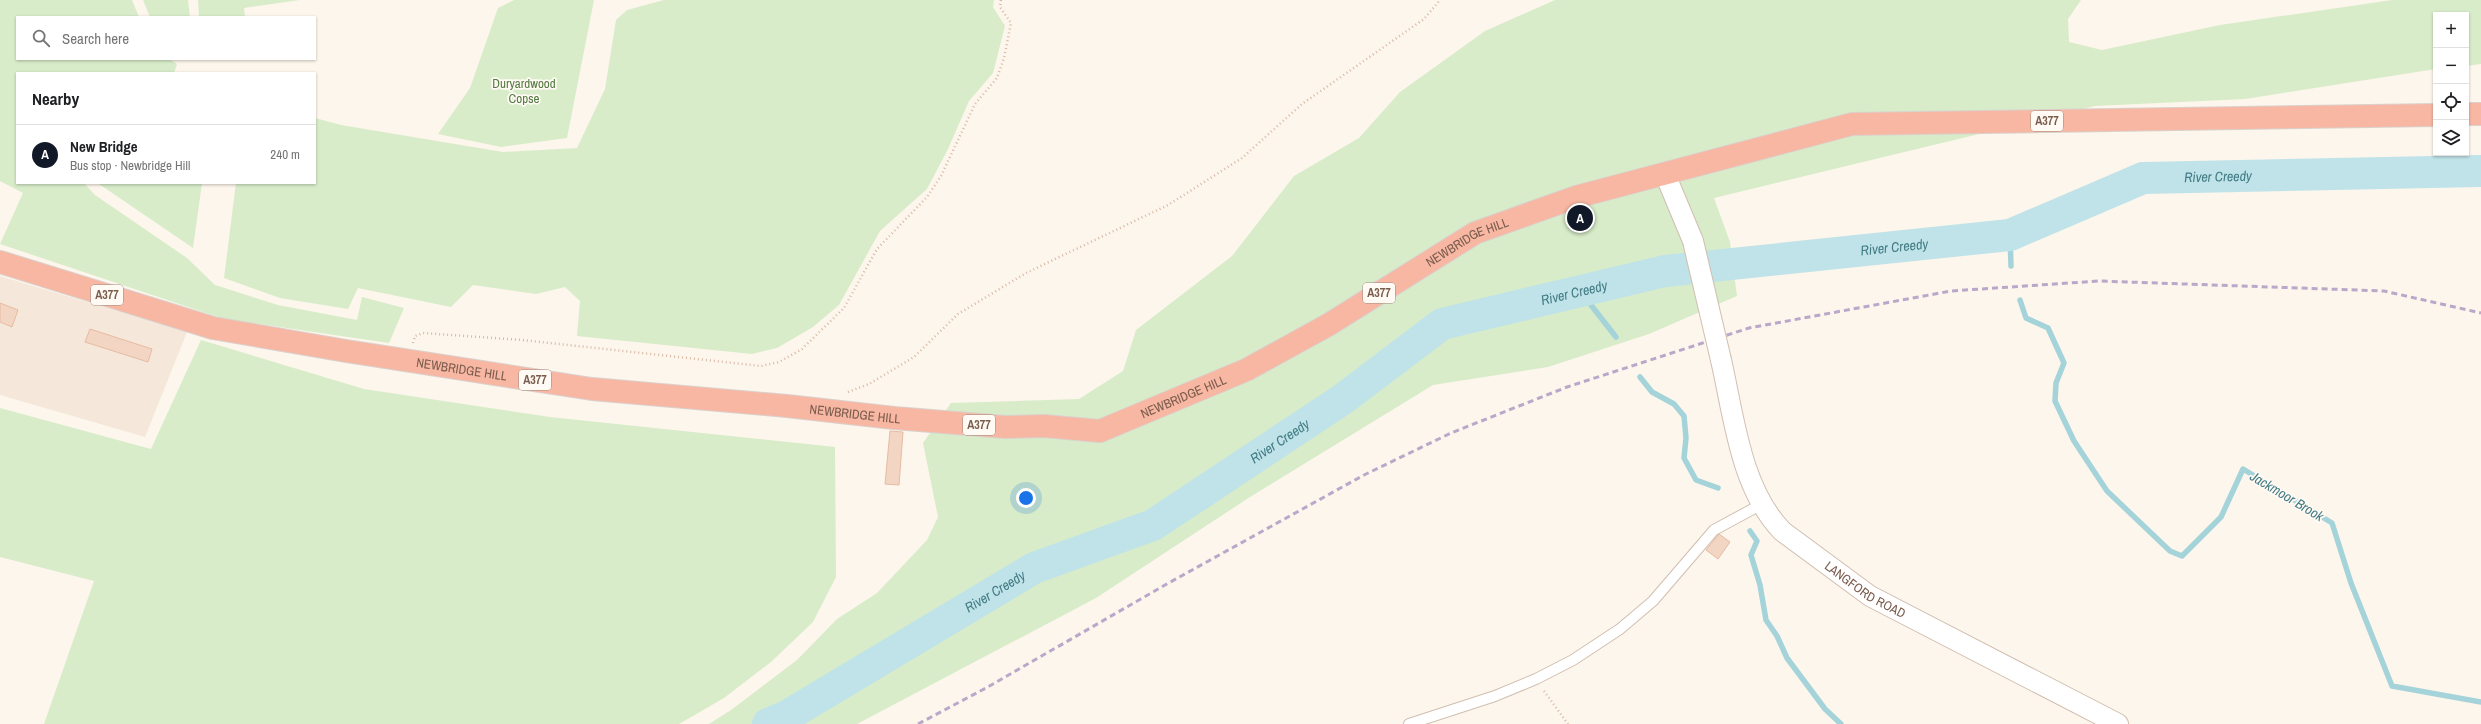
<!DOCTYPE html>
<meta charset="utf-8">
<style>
:root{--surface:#fff;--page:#f6f6f6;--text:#202124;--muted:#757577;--line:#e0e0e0;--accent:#111827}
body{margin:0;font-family:"Archivo Narrow",sans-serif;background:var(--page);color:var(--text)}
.controls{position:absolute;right:12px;top:12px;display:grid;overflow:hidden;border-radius:0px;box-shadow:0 1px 3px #0004}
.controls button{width:36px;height:36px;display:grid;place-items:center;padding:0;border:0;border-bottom:1px solid var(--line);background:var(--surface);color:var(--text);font:20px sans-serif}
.you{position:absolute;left:1026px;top:498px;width:14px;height:14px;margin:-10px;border:3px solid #fff;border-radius:50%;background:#1a73e8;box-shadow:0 0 0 6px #1a73e833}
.badge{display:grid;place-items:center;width:26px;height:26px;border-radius:50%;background:var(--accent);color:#fff;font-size:13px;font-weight:700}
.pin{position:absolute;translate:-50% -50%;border:2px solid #fff;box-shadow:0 1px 4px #0006}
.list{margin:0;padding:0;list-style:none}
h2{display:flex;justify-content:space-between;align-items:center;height:52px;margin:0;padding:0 16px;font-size:17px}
h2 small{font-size:13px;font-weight:400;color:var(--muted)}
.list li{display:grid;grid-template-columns:26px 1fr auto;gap:12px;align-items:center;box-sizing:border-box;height:60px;padding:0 16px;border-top:1px solid var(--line)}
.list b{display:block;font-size:15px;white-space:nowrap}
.list p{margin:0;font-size:13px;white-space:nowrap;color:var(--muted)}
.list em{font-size:13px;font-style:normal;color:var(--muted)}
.icon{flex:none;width:22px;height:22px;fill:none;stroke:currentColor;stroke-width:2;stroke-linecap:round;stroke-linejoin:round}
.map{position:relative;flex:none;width:2481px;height:724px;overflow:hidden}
.search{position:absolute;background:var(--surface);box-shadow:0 1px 3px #0004;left:16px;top:16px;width:300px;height:44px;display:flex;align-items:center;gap:10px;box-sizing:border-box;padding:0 14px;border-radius:0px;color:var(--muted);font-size:15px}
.panel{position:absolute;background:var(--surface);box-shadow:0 1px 3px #0004;left:16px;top:72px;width:300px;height:112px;border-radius:0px}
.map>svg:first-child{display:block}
.residential{fill:#f5e8da}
.green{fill:#d8ecc9}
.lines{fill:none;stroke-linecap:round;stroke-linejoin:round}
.stream{stroke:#a5d3da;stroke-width:5.5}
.river{stroke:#bfe3e8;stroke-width:32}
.building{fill:#f3d5c3;stroke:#e6bba3}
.lane-casing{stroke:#d1beb0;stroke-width:12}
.street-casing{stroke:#d1beb0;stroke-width:22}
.highway-casing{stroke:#dad1cd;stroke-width:24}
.path{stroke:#d9b8a5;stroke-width:2.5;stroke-dasharray:1 3;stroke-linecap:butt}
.lane{stroke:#fff;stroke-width:10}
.street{stroke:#fff;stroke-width:20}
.highway{stroke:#f7b7a3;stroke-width:22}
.rail{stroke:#b9a8c9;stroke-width:3;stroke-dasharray:6 4;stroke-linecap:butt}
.street-bridge-casing{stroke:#d1beb0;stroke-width:22;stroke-linecap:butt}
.street-bridge{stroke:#fff;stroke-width:20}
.labels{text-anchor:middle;stroke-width:3.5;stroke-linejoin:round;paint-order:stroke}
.shield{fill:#fffaf3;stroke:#a28b7f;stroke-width:1}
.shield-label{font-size:12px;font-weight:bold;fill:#7a5c4d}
.park-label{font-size:13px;fill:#537a41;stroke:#fffaf3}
.street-label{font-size:13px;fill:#7a5c4d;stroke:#fffaf3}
.water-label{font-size:14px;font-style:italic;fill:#437c86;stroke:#fffaf3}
</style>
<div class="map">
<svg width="2481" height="724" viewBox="0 0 2481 724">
<rect width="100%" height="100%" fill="#fdf6ec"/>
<!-- residential -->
<path class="residential" d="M0,276L187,332L145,437L0,395Z"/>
<!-- green -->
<g class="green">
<path d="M0,0H132L139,17H17V59H169L177,64L174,73H17V183H84L95,195L187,258L215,285L278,305L357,320L362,297L404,308L389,343L224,319L0,244L23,193L0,181Z"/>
<path d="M143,0H188L190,17H150Z"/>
<path d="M198,0H300L244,8L245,17H199Z"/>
<path d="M514,0H594L567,138L501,147L438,134L470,88L498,8Z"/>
<path d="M664,0H994L993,7L1005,26L993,73L969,101L948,149L927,189L880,231L839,305L813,327L777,348L752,354L577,336L580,301L565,287L536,294L473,285L451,307L358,288L348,309L280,298L224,278L236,183H315V118L341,125L503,152L577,148L605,89L616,20L627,10Z"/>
<path d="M1555,0H2081L2068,19L2069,42L2102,50L2220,25L2392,0H2481V64L2466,66V15H2436V69L2245,99L2095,106L1714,198L1730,242L1737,296L1649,334L1548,367L1433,385L1250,497L1096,598L857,724H709L731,710L797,660L837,619L877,593L927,540L938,517L923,443L951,403L1079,399L1123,371L1136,330L1232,256L1294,176L1359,138L1400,92L1485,31Z"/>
<path d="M98,183H202L193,248L99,184Z"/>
<path d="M201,340L364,389L550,417L835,447L836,577L813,622L771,662L724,698L679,724H44L94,581L0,557V408L151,449Z"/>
</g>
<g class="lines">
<!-- stream -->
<g class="stream">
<path d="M2010,235L2011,266"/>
<path d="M1580,291L1616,337"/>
<path d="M2020,300L2026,318L2048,328L2064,363L2056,383L2055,401L2074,441L2107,491L2170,551L2182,556L2221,517L2243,469L2332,523L2351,583L2392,686L2481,702"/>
<path d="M1640,377L1652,392L1674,404L1684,416L1686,438L1684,458L1696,480L1718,488"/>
<path d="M1750,531L1757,541L1751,555L1760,585L1766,620L1777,636L1787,658L1825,709L1841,724"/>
</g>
<!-- river -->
<path class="river" id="s1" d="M768,724L787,716L1034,568L1153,525L1343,399L1442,324L1665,271L2010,235L2143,178L2481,171"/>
</g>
<!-- building -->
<g class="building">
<path d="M0,303L18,310L12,327L0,322Z"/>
<path d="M90,329L152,349L148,362L85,342Z"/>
<path d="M890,431L903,432L899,485L885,484Z"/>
<path d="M1719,534L1730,542L1718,559L1706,550Z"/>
</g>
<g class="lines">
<defs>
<path id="lane" d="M1409,724L1495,696L1536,679L1573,660L1620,629L1653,601L1714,530L1762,504"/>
<g id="street">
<path d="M1665,174L1693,241"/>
<path id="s2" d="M1721,360C1734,416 1740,487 1782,531L1870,596L2118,724"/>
</g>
<g id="highway">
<path d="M2466,114H2481"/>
<path id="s3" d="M0,262L213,328L346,351L592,389L787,406L894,418L1005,427L1044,426L1100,431L1246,370L1328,325L1475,233L1576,197L1852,124L2436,115"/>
</g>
</defs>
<!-- lane casing -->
<use href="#lane" class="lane-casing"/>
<!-- street casing -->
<use href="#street" class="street-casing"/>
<!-- highway casing -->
<use href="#highway" class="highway-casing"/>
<!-- path -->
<g class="path">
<path d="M413,343L415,336L423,333L522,340L761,366L779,362L802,349L844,308L877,249L927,197L941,176L975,104L997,78L1004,58L1011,23L1000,7L1001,0"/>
<path d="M848,392L869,384L914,357L958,314L1026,273L1168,205L1242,158L1302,104L1424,19L1440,0"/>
<path d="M1544,691L1568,724"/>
</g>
<!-- lane -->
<use href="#lane" class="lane"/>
<!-- street -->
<use href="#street" class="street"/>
<!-- highway -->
<use href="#highway" class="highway"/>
<!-- rail -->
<path class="rail" d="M918,724L986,688L1165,585L1364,475L1451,433L1567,387L1749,328L1951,291L2099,281L2384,291L2481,313"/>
<defs>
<path id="street-bridge" d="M1693,241L1721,360"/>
</defs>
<!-- street-bridge casing -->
<use href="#street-bridge" class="street-bridge-casing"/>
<!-- street-bridge -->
<use href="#street-bridge" class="street-bridge"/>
</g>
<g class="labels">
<!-- shield labels -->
<g class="shield">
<rect x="2031" y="111" width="32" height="20" rx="3"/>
<rect x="1363" y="283" width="32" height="20" rx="3"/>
<rect x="91" y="285" width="32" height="20" rx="3"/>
<rect x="519" y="370" width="32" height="20" rx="3"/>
<rect x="963" y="415" width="32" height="20" rx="3"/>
</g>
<g class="shield-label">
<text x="2047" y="125">A377</text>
<text x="1379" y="297">A377</text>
<text x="107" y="299">A377</text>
<text x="535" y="384">A377</text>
<text x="979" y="429">A377</text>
</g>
<!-- park labels -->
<g class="park-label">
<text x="524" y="88">Duryardwood<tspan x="524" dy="15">Copse</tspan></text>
</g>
<!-- street labels -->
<g class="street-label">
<text dy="5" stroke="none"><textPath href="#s3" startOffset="1531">NEWBRIDGE HILL</textPath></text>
<text dy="5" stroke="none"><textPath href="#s3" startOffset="475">NEWBRIDGE HILL</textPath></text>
<text dy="5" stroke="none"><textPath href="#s3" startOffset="1207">NEWBRIDGE HILL</textPath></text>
<text dy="5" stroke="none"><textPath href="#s3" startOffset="871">NEWBRIDGE HILL</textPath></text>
<text dy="5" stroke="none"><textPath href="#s2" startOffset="286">LANGFORD ROAD</textPath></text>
</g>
<!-- water labels -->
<g class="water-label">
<text dy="5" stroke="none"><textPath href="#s1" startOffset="1583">River Creedy</textPath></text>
<text dy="5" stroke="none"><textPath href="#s1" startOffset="1247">River Creedy</textPath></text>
<text dy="5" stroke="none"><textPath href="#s1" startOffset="923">River Creedy</textPath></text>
<text dy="5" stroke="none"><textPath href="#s1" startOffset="587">River Creedy</textPath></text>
<text transform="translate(2287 496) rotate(31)" y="5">Jackmoor Brook</text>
<text dy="5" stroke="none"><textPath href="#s1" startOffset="263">River Creedy</textPath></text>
</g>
</g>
</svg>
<div class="controls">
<button>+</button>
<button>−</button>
<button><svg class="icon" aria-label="locate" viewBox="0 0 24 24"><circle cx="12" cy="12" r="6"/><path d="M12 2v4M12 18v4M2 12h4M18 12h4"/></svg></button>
<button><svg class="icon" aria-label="layers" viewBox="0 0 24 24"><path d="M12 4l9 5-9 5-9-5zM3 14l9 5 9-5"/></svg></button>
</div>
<div class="you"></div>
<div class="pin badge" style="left:1580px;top:218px">A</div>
<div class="search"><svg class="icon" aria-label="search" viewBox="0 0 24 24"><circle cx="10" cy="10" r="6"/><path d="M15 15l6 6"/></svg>Search here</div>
<section class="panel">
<h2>Nearby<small></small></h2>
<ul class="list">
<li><span class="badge">A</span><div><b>New Bridge</b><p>Bus stop · Newbridge Hill</p></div><em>240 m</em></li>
</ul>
</section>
</div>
